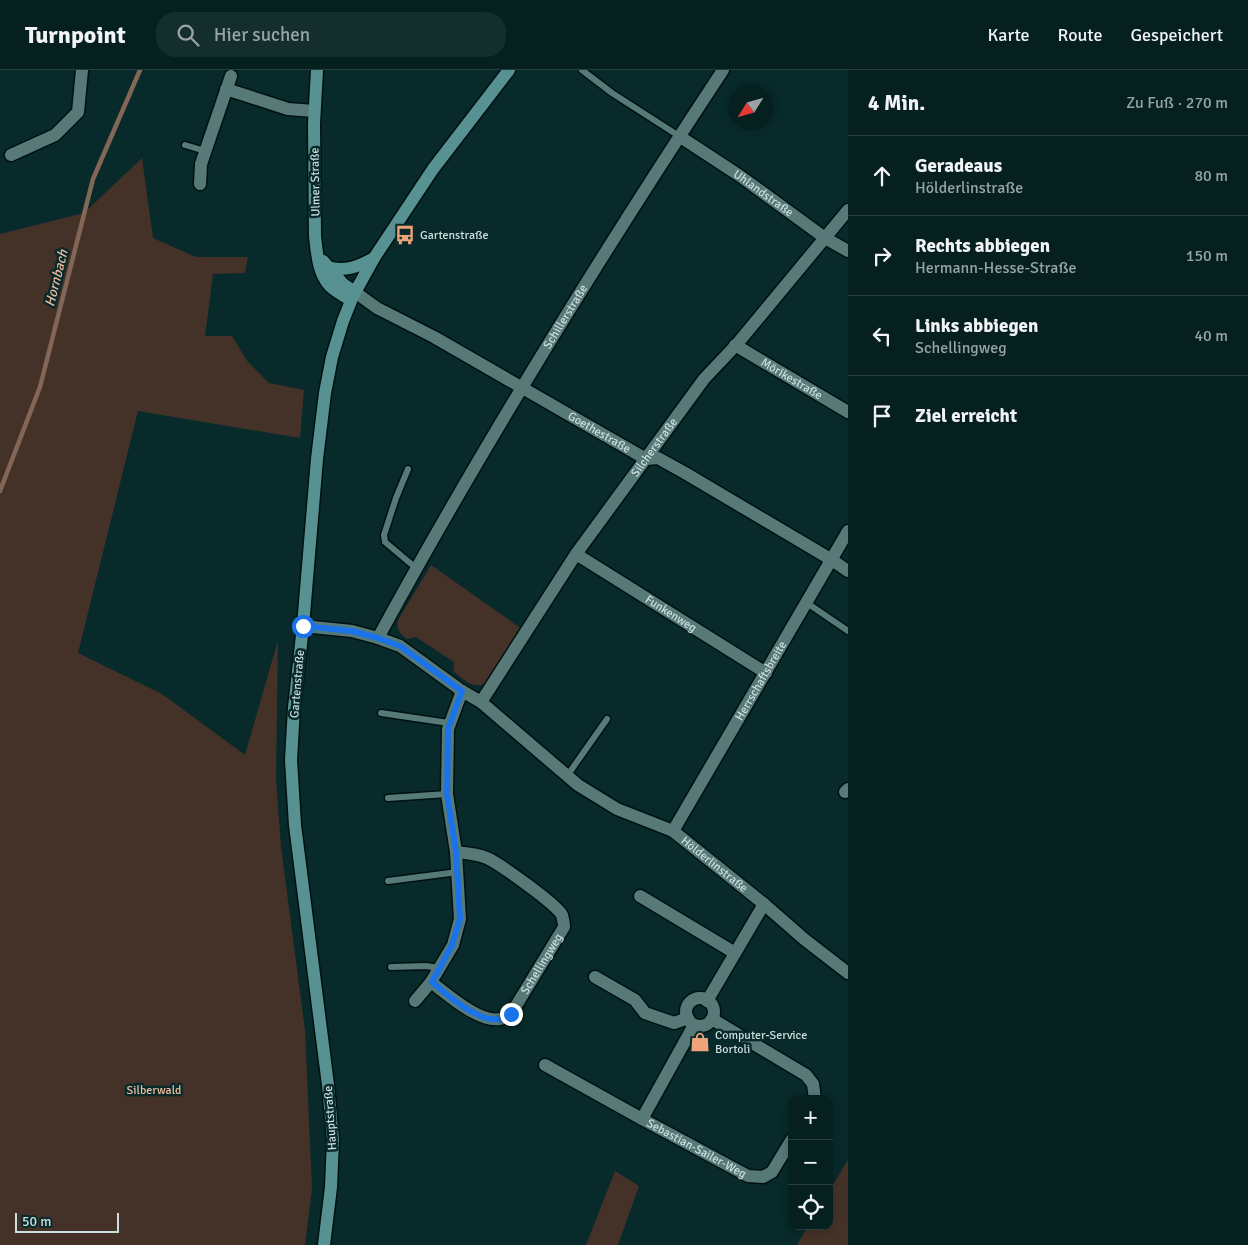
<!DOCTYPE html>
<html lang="de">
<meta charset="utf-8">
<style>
:root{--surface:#062020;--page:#142d2d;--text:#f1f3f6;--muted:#98a3a5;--line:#273e3e}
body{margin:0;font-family:Signika,sans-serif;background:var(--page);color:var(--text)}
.controls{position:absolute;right:15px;bottom:15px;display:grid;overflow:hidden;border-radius:10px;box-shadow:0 2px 8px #0003}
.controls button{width:45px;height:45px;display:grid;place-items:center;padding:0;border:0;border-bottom:1px solid var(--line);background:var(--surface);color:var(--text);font:25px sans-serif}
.compass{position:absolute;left:728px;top:15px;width:45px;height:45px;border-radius:50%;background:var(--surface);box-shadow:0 2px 8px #0003;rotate:233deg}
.scale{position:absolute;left:15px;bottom:12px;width:104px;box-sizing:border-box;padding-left:5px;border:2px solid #ccdede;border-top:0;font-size:14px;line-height:18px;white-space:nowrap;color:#ccdede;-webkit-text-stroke:4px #082a2a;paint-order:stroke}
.stop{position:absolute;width:15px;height:15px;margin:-11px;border:4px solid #1a73e8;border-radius:50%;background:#fff}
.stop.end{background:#1a73e8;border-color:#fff;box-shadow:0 1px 5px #0008}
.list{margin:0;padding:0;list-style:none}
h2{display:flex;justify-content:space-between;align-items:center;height:65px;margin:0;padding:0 20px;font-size:21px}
h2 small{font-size:16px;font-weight:400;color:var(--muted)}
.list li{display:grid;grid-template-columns:32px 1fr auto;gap:15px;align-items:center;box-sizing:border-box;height:80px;padding:0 20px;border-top:1px solid var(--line)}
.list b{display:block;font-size:19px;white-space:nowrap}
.list p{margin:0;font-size:16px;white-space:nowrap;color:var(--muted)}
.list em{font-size:16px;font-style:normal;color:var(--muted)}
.icon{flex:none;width:28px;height:28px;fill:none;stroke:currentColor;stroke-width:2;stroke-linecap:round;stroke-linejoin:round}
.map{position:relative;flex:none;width:848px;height:1175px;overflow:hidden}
header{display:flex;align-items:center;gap:30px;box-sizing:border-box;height:70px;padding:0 25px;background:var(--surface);border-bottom:1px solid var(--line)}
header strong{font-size:24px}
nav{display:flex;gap:28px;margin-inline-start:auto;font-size:18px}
.search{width:350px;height:45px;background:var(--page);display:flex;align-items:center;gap:12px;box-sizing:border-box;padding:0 18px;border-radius:20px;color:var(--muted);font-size:19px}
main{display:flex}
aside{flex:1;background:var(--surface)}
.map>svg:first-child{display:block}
.green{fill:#443229}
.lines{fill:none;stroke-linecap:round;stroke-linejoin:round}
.stream{stroke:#826657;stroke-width:4.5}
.service-casing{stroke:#001112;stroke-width:9}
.minor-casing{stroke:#001112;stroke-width:15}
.secondary-casing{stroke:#001112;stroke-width:15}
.service{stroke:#577978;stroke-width:6}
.minor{stroke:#577978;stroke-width:12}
.secondary{stroke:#589191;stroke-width:12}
.route{stroke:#1a73e8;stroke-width:6}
.labels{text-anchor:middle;stroke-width:5;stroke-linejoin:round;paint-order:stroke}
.street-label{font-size:12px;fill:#ccdede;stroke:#082a2a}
.poi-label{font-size:12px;fill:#ccdede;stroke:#082a2a;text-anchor:start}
.park-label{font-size:12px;fill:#f1bc9f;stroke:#082a2a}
.water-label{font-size:14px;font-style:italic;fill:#ecb89b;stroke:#082a2a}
</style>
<header>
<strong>Turnpoint</strong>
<div class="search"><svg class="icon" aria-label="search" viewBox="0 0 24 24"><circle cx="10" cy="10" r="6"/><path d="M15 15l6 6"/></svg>Hier suchen</div>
<nav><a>Karte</a><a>Route</a><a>Gespeichert</a></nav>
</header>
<main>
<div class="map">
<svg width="848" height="1175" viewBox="0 0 848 1175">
<rect width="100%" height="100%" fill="#082a2a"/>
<!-- green -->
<g class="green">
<path d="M142,88L153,168L196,187H248L245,203L213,204L205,266H232L248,292L269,313L304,320L300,368L138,341L78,583L162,624L245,685L278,570L276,709L281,777L305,960L312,1119L305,1175H0V164L84,143Z"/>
<path d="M431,495L522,559L484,614C472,619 464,609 454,602V592L416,567L407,569C400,564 396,559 398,550Z"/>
<path d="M848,1090V1175H797L808,1156H829V1121Z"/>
<path d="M615,1101L639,1116L618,1175H586Z"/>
</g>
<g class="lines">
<!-- stream -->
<path class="stream" d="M0,421L40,317L93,109L140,0"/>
<defs>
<g id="service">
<path d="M582,0L612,23L679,66"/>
<path d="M185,75L205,81"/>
<path d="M408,399L396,428L384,465L385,472L416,498"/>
<path d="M807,533L848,561"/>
<path d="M381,643L449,653"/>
<path d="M567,706L607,649"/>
<path d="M388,728L447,724"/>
<path d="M388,811L458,802"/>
<path d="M391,897L426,896L439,898"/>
</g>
<g id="minor">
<path d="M226,19L288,39L314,41"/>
<path id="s1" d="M679,66L740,106L825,168L848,181"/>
<path d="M11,85L55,65L78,42L82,0"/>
<path d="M200,114L201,94L231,6"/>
<path id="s2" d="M355,222L377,238L434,267L646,389L658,388L685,403L832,490L848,501"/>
<path id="s3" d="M735,275L848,342"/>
<path id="s4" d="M576,484L766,603"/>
<path id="s5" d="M303,556L352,561L378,568L400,576L462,621L481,632L578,715L617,739L673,761L764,834L804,869L848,903"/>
<path id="s6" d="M378,568C484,373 601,185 723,0"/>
<path id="s7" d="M481,632L576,484L704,309L737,274L848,140"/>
<path d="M845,722L848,719"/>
<path id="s8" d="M673,761L848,461"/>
<path d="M640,826L735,883"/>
<path d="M595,907L635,930L645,943L674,953L688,948"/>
<path id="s9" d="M431,912C447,924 479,953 500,949C503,949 508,945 511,944L564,857C564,853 563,849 562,845C556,834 500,794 487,788C477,784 467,783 456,782"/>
<circle cx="700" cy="942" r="14"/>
<path d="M415,931L431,912L453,875L460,849L456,782L447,724L448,659L462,621"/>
<path d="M707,931L764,834"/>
<path d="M712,949L806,1005L813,1014L815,1029"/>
<path d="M545,995L642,1049L694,955"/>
<path id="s10" d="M642,1049L748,1106L763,1107L772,1102L792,1069"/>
</g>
<g id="secondary">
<path d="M317,0L314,54L315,166C317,183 318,204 330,216C336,222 344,226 351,230"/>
<path d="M323,191L343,214L355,222"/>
<path d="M327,197C345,202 358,197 374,188"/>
<path d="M324,1175L331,1117L333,1070L328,1015L295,755L291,690L294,638L303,556L317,389L325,323L332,287L343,251L353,226L374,188L433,99L509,0"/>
</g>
</defs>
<!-- service casing -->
<use href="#service" class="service-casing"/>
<!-- minor casing -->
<use href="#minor" class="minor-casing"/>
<!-- secondary casing -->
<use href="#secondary" class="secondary-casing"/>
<!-- service -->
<use href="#service" class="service"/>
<!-- minor -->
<use href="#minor" class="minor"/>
<!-- secondary -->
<use href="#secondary" class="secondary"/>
</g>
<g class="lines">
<!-- route -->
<path class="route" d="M303,556L352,561L378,568L400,576L462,621L448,659L447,724L456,782L460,849L452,875L432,912C447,925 479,953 500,949C504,949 508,945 511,944"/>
</g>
<!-- icons -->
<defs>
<symbol id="bus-bare" viewBox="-9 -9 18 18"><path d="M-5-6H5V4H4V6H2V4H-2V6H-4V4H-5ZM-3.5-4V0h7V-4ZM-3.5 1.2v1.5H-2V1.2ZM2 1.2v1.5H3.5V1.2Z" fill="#efa378" stroke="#082a2a" stroke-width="2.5" paint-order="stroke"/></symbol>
<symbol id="shop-bare" viewBox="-9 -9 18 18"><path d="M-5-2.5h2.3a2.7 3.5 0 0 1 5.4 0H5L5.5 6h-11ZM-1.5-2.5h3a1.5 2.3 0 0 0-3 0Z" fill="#efa378" stroke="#082a2a" stroke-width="2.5" paint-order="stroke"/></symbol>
</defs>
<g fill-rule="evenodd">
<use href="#bus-bare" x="391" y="151" width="28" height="28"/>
<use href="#shop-bare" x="686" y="958" width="28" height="28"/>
</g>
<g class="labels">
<!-- street labels -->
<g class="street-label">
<text transform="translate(315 112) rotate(-91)" y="4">Ulmer Straße</text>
<text dy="4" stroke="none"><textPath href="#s1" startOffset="102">Uhlandstraße</textPath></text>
<text dy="4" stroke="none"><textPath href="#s6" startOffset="372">Schillerstraße</textPath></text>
<text dy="4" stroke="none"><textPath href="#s3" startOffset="66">Mörikestraße</textPath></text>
<text dy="4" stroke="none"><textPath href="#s2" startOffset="282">Goethestraße</textPath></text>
<text dy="4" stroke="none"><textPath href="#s7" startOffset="308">Silcherstraße</textPath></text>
<text dy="4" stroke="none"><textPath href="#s4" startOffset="112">Funkenweg</textPath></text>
<text dy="4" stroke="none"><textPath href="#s8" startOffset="174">Herrschaftsbreite</textPath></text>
<text transform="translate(297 614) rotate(-85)" y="4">Gartenstraße</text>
<text dy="4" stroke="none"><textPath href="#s5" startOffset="485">Hölderlinstraße</textPath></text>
<text dy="4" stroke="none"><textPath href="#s9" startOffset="151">Schellingweg</textPath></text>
<text transform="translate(330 1048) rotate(-94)" y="4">Hauptstraße</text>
<text dy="4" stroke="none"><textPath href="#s10" startOffset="62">Sebastian-Sailer-Weg</textPath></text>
</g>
<!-- poi labels -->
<g class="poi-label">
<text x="420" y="169">Gartenstraße</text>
<text x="715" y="969">Computer-Service<tspan x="715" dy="14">Bortoli</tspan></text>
</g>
<!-- park labels -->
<g class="park-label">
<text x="154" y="1024">Silberwald</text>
</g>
<!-- water labels -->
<g class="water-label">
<text transform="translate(56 208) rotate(-76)" y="5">Hornbach</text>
</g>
</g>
</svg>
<div class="controls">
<button>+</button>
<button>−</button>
<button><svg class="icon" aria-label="locate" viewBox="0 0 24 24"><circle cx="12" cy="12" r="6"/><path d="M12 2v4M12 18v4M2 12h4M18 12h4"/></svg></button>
</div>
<svg class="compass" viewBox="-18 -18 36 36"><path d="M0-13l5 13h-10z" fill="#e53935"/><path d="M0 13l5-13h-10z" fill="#98a3a5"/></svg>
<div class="scale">50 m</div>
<div class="stop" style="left:303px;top:556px"></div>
<div class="stop end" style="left:511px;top:944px"></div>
</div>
<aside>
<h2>4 Min.<small>Zu Fuß · 270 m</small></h2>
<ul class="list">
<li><svg class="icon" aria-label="ahead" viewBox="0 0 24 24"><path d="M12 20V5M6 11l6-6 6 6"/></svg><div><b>Geradeaus</b><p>Hölderlinstraße</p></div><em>80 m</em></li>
<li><svg class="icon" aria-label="right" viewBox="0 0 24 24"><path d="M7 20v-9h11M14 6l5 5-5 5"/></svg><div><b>Rechts abbiegen</b><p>Hermann-Hesse-Straße</p></div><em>150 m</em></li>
<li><svg class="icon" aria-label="left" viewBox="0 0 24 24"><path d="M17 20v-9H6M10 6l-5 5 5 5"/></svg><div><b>Links abbiegen</b><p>Schellingweg</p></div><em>40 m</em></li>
<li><svg class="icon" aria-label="arrive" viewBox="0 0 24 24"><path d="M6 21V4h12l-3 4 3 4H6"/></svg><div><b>Ziel erreicht</b></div></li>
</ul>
</aside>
</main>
